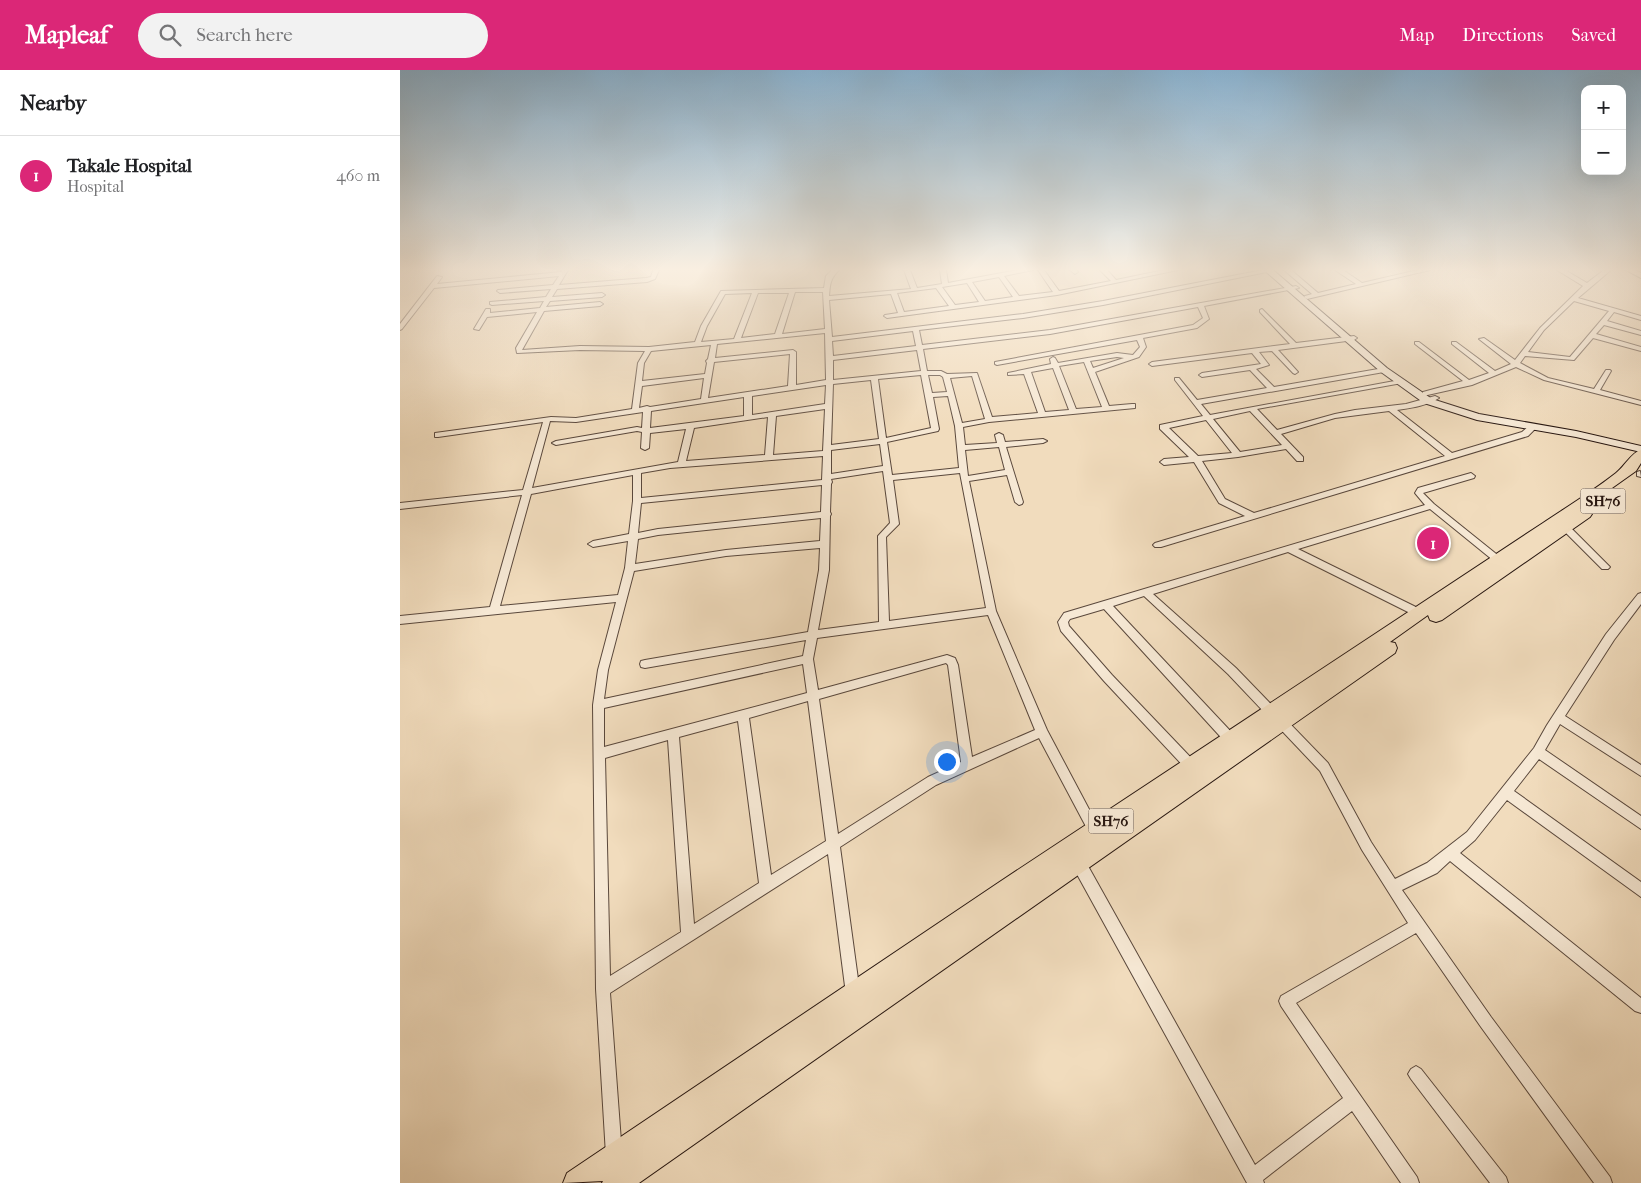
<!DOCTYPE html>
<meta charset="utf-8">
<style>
:root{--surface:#fff;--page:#f2f2f2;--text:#202124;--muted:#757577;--line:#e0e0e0;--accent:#db2777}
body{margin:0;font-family:"IM FELL French Canon",serif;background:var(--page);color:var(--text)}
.controls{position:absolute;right:15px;top:15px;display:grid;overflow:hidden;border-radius:10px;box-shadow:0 5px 20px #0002}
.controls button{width:45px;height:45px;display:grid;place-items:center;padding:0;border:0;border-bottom:1px solid var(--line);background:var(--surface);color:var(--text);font:25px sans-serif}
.you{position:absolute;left:546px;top:691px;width:18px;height:18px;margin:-12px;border:4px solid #fff;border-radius:50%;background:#1a73e8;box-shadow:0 0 0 8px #1a73e833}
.badge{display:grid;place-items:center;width:32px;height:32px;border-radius:50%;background:var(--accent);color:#fff;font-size:16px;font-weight:700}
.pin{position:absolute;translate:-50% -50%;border:2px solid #fff;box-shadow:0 1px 5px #0006}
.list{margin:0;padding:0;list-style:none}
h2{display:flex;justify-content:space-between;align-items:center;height:65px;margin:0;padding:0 20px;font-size:21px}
h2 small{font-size:16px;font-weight:400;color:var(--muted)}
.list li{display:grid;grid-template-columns:32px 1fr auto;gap:15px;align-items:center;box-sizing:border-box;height:80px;padding:0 20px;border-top:1px solid var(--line)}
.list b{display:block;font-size:19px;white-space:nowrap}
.list p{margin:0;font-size:16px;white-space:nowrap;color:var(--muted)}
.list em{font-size:16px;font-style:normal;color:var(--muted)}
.icon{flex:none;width:28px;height:28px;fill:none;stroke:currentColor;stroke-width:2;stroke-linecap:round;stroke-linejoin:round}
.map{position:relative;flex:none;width:1241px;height:1113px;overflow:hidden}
header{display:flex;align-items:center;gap:30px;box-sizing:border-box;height:70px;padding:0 25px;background:var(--accent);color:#fff}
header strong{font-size:24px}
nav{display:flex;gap:28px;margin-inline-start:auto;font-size:18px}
.search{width:350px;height:45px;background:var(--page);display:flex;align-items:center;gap:12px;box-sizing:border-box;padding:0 18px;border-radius:28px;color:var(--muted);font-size:19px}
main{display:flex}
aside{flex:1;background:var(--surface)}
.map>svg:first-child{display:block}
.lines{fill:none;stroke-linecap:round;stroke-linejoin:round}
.minor-casing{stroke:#5a483c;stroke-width:2}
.tertiary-casing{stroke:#5a483c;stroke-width:2}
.secondary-casing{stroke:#281711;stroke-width:2}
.primary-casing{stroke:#281711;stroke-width:2}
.minor{fill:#f6e8d4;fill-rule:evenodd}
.tertiary{fill:#f6e8d4;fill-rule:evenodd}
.secondary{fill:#f6e8d4;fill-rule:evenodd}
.primary{fill:#f1dcbd;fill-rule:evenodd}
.labels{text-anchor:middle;stroke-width:4.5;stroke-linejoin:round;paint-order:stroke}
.shield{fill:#f6e8d4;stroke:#66564c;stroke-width:1}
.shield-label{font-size:15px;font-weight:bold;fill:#281711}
</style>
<header>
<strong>Mapleaf</strong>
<div class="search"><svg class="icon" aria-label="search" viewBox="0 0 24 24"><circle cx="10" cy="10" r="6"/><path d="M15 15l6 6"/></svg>Search here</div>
<nav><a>Map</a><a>Directions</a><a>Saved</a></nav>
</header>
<main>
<aside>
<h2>Nearby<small></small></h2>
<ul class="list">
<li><span class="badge">1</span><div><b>Takale Hospital</b><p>Hospital</p></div><em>460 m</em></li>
</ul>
</aside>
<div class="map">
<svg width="1241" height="1113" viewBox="0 0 1241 1113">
<rect width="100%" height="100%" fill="#f1dcbd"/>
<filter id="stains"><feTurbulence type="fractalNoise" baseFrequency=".004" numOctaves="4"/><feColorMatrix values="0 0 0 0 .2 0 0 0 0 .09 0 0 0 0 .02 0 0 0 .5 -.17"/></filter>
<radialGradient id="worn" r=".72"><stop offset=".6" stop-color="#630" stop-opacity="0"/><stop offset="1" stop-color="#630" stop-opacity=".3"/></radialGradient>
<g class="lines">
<defs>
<g id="minor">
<path d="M162,200H168L159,215L246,208L251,207L253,200H259L255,209L247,212L157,219L152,227L202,223L205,225L202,227L150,231L146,237L200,232L203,234L200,236L144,241L122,280L180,276L249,277L295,272L301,256L321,221L424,218L426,206L432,200H439C430,209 430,214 429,226L511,219L504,200H510L517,218L542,214L540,200H546L548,213L618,200H633L604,206L619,226L653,222L638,200H644L659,221L711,211L700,200H707L716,210L764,200H778L657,225L487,248L484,246L485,245L498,243L491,224L429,230L432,267L623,244L703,231L863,200L872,201L703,235L623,248L519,260L522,275L650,260L896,216L899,218L804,236L809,249L797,258L743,268L746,277L739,287L695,302L709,336L732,334H735V338L589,352L563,357L565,375L597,373L595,365L599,363L603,365L605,372L643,369L647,371L643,373L606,377L623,432L622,434L619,435L615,432L607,405L569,411L596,541L647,660L699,758L701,762L699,766L695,768L691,766L639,668L536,715L440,777L460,924L458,929L453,931L448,929L446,924L428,784L210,923L222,1085L220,1091L214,1093L208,1091L206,1085L196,919L193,635L198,600L216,532L0,554V546L90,537L122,425L0,439V433L123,420L143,352L38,367H35V363L151,347L176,348L232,339L238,293L245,281L180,280L117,283L116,278L137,242L87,247L79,260L74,259L86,239H90V243L140,238L144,231L92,235L90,234V232L146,227L151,219L100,223L97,221L98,220L153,215L159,206L34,218L2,259L0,260V254L37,206L42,207L37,214L161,202ZM599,207L613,227L585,231L572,212ZM567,213L579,232L555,235L542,217ZM536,218L549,236L504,242L497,223ZM395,222H423L425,259L382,264ZM352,223L334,269L301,272L307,256L325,224ZM358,223H389L375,264L341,268ZM798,237L803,248L793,255L595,292V294L597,295L737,270L740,277L733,285L717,283L658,293L655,288L653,287L650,289L651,294L608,303V305L624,304L638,343L592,347L577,303L547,304L541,301H527L523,279L650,264ZM513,261L516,276L433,286L432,271ZM425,263L426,310L396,315V282L393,280L315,288L317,274ZM311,275L308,289L306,291L307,293L305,304L242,311L244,293L251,281ZM517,280L521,301L433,310V290ZM390,284L388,316L308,328L314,292ZM717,287L724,288L693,298L690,291ZM684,292L702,337L676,339L659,296ZM653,298L669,340L645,342L631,302ZM521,305L531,358L486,368L478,309ZM528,305H540L543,307L547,322L532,323ZM572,306L585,349L562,353L550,308ZM304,308L301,329L250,337L247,336L239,338L242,316ZM471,310L479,369L431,375L433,314ZM426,315L425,334L352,345V326ZM548,326L555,356L559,398L492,405L487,372L538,361L539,359L533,327ZM344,327V346L250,358L251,341ZM425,339L423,381L373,385L376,346ZM243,342L242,358L237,357L156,371L152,373L156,375L237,361L242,362L241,378L245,380L249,378L250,363L286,359L278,392L132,418L150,351L176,352ZM368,347L365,385L286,391L294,358ZM480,374L483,396L431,404V380ZM599,377L605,400L568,406L565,380ZM423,386L422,410L241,428V403L270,398ZM483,401L490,453L478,466L479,552L418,560L429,500L430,446L431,444L430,442L431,414L432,412L431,409ZM560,403L586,538L489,551L486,467L499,454L493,410ZM233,405V431L229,464L193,471L188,474L193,477L228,471L225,498L218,525L100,536L131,424ZM422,415L421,442L258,459L238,463L241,433ZM421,448L420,471L326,480L235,494L238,469L258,465ZM420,478L419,500L408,562L245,590L241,591L240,594L241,597L245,598L406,570L403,586L204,629L208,600L234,501L326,486ZM588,545L635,660L572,687L558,595L555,588L547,585L418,620L413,589L417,568ZM546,593L548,595L561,692L528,707L438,764L419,629ZM403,594L407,623L204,677V638ZM408,631L426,771L371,805L349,648ZM338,651L359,813L294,854L279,667ZM268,670L281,862L210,906L205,688Z"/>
<path d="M670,200H677L678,202L675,204Z"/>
<path d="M884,200H891L918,223L956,214L935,200H943L962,213L1018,200H1030L907,229L904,227L905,226L912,224Z"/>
<path d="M1157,200H1165L1187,213L1204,200H1211L1178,228L1241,246V250L1214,242L1207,251L1241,261V265L1204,255L1196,264L1241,277V281L1193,268L1174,290L1125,286L1120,293L1148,308L1194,319L1206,300H1210L1211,301L1200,320L1241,331V335L1144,310L1116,297L1072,315L1023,326V322L1063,311L1015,274V272H1019L1069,310L1089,303L1052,274V272H1056L1095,301L1111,294L1079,269L1084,268L1115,290L1140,258L1183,216ZM1174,231L1209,241L1170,287L1128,282L1144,260Z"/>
<path d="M862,239L896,273L954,266L957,268L954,270L878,280L898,302L895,304L893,303L872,281L859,282L869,295L856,299L874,317L984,298L987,300L984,302L801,334L810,345L1000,310L1004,312L1002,313L857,339L877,360L935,344L955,340L1006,334L1035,326L1039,328C1027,336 1010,338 997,340L1052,383L1122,362L1130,355H1136L1137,357L1128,366L761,477H755L753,475L755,473L845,446L819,433L794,392L764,395L760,392L764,389L789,387L760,359V355L803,346L775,310V308H779L797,330L867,318L850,300L802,307L799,305L802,303L861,294L852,283L752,296L749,294L752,292L890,274L860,242V240ZM850,341L882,375L840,382L813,349ZM989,341L1045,386L854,443L825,429L802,391L838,387L886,379L897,391H903V387L881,364L935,348ZM806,350L832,383L798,386L769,358Z"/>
<path d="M1240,401L1241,407L1237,406V402Z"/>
<path d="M1071,403L1075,406L1074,408L1023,423L1034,434L1100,487L1102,489L1100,491H1094L1030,439L898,479L1024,541L1026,544L1024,547H1018L888,482L753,524L836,598L928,693L971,772L995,809L1027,793L1067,762L1134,678L1147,655L1206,564L1238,524L1241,523V534L1214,570L1165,646L1241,695V706L1160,654L1145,680L1241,746V759L1139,689L1114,721L1241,812V827L1107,730L1075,770L1060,783L1241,928V943L1235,941L1050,791L1037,803L1002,820L1091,947L1210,1107L1212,1113H1194L1081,957L1016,863L896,933L1017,1107L1019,1113H1001L952,1041L863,1110L864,1113H847L673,797L672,792L673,787L678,786L683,787L855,1095L943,1028L881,936L879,931L881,926L1008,853L962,780L920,701L828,604L744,526L713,536L836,667L838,671L836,675L832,676L828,675L704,539L670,549L668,552L669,556L712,605L796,693L798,697L796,701L792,702L788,701L704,611L661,561L658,552L664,543L1025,435L1015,423L1018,418Z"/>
<path d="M1166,455L1169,456L1210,497L1208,499H1202L1163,460L1162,458Z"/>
<path d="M1016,996L1021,999L1106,1107L1108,1113H1090L1011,1009L1008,1004L1011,999Z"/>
</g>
<path id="tertiary" d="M1226,200H1235L1241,203V208Z"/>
<path id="secondary" d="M864,200H873L987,298L1032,329L1079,344L1176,361L1241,376V382L1176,367L1077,350L1024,333L981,302Z"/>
<path id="primary" d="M1241,380V393L1236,401L1181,440L1190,441L1192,444L1190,447L1042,550L1036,552L1030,550L1028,545L990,572L995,573L997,578L995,583L239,1113H202L203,1111L163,1113L167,1103L598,813L1143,453C1167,437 1193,421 1216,403C1224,397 1232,382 1241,380Z"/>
</defs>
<!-- minor casing -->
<use href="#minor" class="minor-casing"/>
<!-- tertiary casing -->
<use href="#tertiary" class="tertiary-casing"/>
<!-- secondary casing -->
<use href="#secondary" class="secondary-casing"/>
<!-- primary casing -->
<use href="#primary" class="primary-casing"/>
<!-- minor -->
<use href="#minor" class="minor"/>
<!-- tertiary -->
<use href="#tertiary" class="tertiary"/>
<!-- secondary -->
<use href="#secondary" class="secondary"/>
<!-- primary -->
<use href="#primary" class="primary"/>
</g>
<!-- sky -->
<linearGradient id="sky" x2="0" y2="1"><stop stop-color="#8bb6d6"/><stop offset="0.56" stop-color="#f9efe1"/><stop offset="1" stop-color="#f9efe1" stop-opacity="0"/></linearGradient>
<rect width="1241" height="356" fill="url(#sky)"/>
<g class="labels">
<!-- shield labels -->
<g class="shield">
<rect x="1180.5" y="418.5" width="45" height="25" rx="4"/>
<rect x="688.5" y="738.5" width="45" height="25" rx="4"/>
</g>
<g class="shield-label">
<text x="1203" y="436">SH76</text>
<text x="711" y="756">SH76</text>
</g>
</g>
<rect width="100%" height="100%" filter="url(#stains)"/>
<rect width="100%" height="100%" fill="url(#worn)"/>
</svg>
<div class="controls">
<button>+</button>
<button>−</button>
</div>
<div class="you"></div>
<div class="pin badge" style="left:1033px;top:473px">1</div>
</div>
</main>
